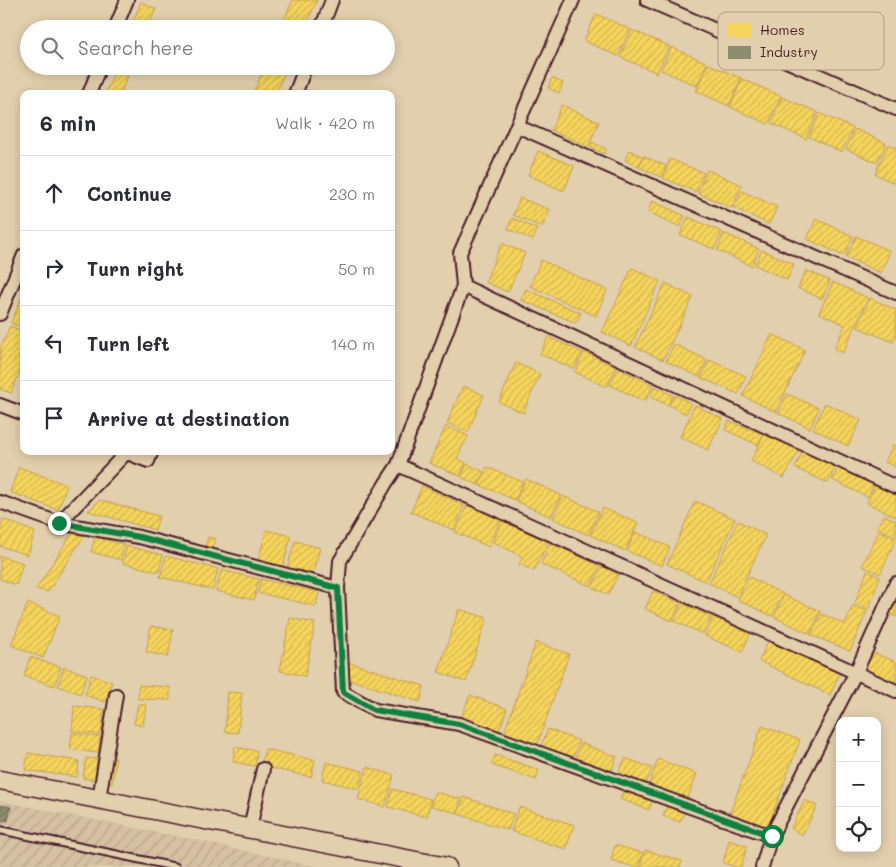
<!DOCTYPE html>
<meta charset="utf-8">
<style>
:root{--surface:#fff;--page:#f7f7f7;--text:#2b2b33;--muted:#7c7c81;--line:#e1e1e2}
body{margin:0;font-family:Mali,sans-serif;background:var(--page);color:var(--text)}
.controls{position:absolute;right:15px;bottom:15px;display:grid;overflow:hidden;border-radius:10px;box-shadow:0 2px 12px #0003}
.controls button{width:45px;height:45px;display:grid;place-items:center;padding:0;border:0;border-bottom:1px solid var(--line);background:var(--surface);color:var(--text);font:25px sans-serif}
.stop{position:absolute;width:15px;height:15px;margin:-11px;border:4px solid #0b8043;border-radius:50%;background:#fff}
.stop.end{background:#0b8043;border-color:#fff;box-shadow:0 1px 5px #0008}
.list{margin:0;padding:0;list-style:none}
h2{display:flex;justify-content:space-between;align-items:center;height:65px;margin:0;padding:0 20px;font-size:21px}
h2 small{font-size:16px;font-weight:400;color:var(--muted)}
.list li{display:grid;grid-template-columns:32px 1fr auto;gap:15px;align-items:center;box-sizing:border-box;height:75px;padding:0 20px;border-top:1px solid var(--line)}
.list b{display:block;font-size:19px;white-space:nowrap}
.list em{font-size:16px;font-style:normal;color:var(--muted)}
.icon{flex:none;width:28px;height:28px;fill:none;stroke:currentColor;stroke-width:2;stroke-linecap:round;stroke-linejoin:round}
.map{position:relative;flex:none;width:896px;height:867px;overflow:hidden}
.search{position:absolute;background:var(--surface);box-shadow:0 2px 12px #0003;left:20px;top:20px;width:375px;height:55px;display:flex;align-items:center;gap:12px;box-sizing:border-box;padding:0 18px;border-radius:28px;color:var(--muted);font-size:19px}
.panel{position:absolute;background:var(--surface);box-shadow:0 2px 12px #0003;left:20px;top:90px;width:375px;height:365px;border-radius:10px}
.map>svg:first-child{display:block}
.industrial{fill:url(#industrial-furrows)}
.homes{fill:url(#homes-hatch);stroke:#c29e4d}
.industry{fill:url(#industry-hatch);stroke:#786b5a}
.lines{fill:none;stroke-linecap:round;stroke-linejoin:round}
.service-casing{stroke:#4a1f2b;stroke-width:10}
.minor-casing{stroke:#4a1f2b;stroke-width:16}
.secondary-casing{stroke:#4a1f2b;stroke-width:21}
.service{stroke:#e2cfad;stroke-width:6}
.minor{stroke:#e2cfad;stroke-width:12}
.secondary{stroke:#e2cfad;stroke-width:18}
.route{stroke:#0b8043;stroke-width:6}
.key{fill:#e2cfad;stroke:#b49a86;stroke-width:1}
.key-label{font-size:14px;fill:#4a1f2b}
</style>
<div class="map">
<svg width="896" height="867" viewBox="0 0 896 867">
<defs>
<pattern id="industrial-furrows" width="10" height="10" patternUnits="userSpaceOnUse" patternTransform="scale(1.25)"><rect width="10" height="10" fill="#d5c0a2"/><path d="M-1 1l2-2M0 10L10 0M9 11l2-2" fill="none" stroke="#b8a58c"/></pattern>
<pattern id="homes-hatch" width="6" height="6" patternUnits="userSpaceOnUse" patternTransform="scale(1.25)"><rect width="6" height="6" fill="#f6d55c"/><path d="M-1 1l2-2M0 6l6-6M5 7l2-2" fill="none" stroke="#d4b650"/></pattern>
<pattern id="industry-hatch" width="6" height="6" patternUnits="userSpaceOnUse" patternTransform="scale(1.25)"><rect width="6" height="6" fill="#8c8c6e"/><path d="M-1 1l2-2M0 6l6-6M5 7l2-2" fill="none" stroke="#74725b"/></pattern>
</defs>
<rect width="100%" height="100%" fill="#e2cfad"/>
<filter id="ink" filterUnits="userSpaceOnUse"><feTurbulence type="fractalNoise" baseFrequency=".02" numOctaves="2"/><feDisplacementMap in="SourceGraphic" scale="10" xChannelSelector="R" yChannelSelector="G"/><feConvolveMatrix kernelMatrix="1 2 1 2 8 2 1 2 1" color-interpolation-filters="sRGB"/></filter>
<g filter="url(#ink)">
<!-- industrial -->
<path class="industrial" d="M0,801L200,841L318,867H0Z"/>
<!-- homes -->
<g class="homes">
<path d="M293,0H317L304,29H280Z"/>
<path d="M141,2L156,9L147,29H130Z"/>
<path d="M596,14L630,29L618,56L584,41Z"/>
<path d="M632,30L669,46L657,73L620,57Z"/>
<path d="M671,47L707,63L697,86L661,70Z"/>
<path d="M708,64L741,78L729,106L696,91Z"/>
<path d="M265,66H288L275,94H253Z"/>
<path d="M115,71L128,76L120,94H105Z"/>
<path d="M552,78L563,83L559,93L548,88Z"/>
<path d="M742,79L781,96L768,124L730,107Z"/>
<path d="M782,97L817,112L806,139L771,123Z"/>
<path d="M562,105L599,122L588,147L551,130Z"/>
<path d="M819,113L853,128L842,152L809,137Z"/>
<path d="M855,129L886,143L877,163L846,149Z"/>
<path d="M592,142L606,149L604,154L590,147Z"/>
<path d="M888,144L896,148V184L875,174Z"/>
<path d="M629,150L643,157L638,167L625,160Z"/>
<path d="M538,151L574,166L564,191L528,175Z"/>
<path d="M644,156L666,166L662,177L639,167Z"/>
<path d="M670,159L704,173L696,192L663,178Z"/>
<path d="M707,170L742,185L732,208L698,193Z"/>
<path d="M742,191L777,207L769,224L734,208Z"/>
<path d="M520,198L550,210L542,227L513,215Z"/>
<path d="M652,201L685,216L680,227L648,212Z"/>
<path d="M688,217L722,232L714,249L680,235Z"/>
<path d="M512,218L537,229L533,240L508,229Z"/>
<path d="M816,219L853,236L844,256L807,239Z"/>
<path d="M724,233L759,249L752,266L717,250Z"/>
<path d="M856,236L890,251L881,273L846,257Z"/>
<path d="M502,243L525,253L508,292L485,282Z"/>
<path d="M762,250L794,264L787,280L755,265Z"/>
<path d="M541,260L607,290L596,316L530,286Z"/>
<path d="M632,268L660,281L631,346L602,332Z"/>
<path d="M806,270L830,281L822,299L798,288Z"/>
<path d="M833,282L868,298L843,353L834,349L845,325L819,313Z"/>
<path d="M665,283L693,297L663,360L635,347Z"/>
<path d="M526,289L581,313L576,323L521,300Z"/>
<path d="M24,292V328L11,323Z"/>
<path d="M870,298L896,310V336L893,342L857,327Z"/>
<path d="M10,326L24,332V362L11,393L0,389V349Z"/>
<path d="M772,334L805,350L776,412L743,396Z"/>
<path d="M548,337L582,352L574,369L540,354Z"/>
<path d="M674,344L707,360L699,377L666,361Z"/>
<path d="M584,352L616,367L607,387L575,372Z"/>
<path d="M709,360L746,376L738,394L701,378Z"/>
<path d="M516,363L540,374L523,413L499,402Z"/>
<path d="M618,368L653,385L645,402L610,385Z"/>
<path d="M463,386L484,395L468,432L447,423Z"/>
<path d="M655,386L673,395L668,405L650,397Z"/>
<path d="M787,394L819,408L810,428L778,413Z"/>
<path d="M675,395L692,404L686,414L669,405Z"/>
<path d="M825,403L861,420L848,446L813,429Z"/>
<path d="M695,405L723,419L708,450L680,437Z"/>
<path d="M729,421L763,434L758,445L725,430Z"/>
<path d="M446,426L468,436L457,458L466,463L460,476L429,463Z"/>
<path d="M764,435L799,450L784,478L751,461Z"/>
<path d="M893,445L896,447V467L885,462Z"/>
<path d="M802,452L835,466L828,483L795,468Z"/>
<path d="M467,464L484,472L478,485L461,477Z"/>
<path d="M19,467L67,485L58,510L10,492Z"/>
<path d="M487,467L523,482L515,500L479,485Z"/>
<path d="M838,467L874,484L868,497L832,480Z"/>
<path d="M526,479L561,495L551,517L516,501Z"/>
<path d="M876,484L896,494V517L867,503Z"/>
<path d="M422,486L464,505L454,530L411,512Z"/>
<path d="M563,496L599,512L588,535L553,518Z"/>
<path d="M100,500L159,516L155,530L88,511Z"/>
<path d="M695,501L735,519L706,582L667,564Z"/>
<path d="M467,505L500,520L489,547L455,532Z"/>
<path d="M603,508L638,523L625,551L590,535Z"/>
<path d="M884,515L896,521V537L877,528Z"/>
<path d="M3,519L35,532L28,555L0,546V533Z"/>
<path d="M502,520L548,542L534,571L519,564L523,557L493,542Z"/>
<path d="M738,521L766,535L737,597L709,583Z"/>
<path d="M266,530L291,536L283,567L258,561Z"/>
<path d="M879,531L896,539L880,574L862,566Z"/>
<path d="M635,532L670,547L662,566L627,551Z"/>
<path d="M72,533L84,536L48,592L36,589Z"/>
<path d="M95,537L125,545L121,560L91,552Z"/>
<path d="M208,537L216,539L212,550L205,548Z"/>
<path d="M295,541L320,548L312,575L287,568Z"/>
<path d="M550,543L600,566L590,586L541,564Z"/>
<path d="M127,546L163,555L159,572L123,563Z"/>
<path d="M0,556L23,563L16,585L0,579Z"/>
<path d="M166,556L218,569L213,590L160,577Z"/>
<path d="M602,566L618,575L608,595L592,587Z"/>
<path d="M221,570L259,579L254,600L216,591Z"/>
<path d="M867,571L880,577L868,609L855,603Z"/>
<path d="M749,577L783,594L772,616L738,600Z"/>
<path d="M261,579L319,592L316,606L258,593Z"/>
<path d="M653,591L680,603L672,621L645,609Z"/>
<path d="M784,595L820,611L810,634L774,617Z"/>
<path d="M896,597V617L889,614Z"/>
<path d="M28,603L60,616L43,658L11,645Z"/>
<path d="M682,603L711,617L703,634L674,621Z"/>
<path d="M853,605L867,611L850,651L811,635L821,614L845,624Z"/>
<path d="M459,609L487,618L466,682L438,672Z"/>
<path d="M713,617L750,634L742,652L705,636Z"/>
<path d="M290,618L315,623L305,676L280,671Z"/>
<path d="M151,626L173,630L168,657L146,652Z"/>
<path d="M769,639L840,673L830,695L759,661Z"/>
<path d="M536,642L569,654L537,745L504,733Z"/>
<path d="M872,652L896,662V685L862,670Z"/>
<path d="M30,657L61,667L55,686L24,676Z"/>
<path d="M348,662L424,686L420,702L348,679Z"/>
<path d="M64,667L87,675L81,694L58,686Z"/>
<path d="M91,675L112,682L105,702L85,695Z"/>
<path d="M139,685L170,687V700L138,699Z"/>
<path d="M228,692L242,693L238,733L225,732Z"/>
<path d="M470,695L507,709L499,731L461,718Z"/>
<path d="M138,704L146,705L143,726L134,724Z"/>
<path d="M74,706L104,709L101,735L72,731Z"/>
<path d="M762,726L800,740L768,827L730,813Z"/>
<path d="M548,729L579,741L573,758L541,746Z"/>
<path d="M72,733L100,737L98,753L70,749Z"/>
<path d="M581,743L617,757L611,772L575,759Z"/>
<path d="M235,747L257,751L255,766L233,762Z"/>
<path d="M265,749L315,760L311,777L261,766Z"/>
<path d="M28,753L79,761L77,777L25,770Z"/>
<path d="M495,755L539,770L536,780L492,765Z"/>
<path d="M109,757L116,758L112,784L104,782Z"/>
<path d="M86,758L97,759L95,780L83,778Z"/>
<path d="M625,758L652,768L646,784L618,774Z"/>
<path d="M658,759L697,774L687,799L649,785Z"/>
<path d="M326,762L363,771L359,789L322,780Z"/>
<path d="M367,767L394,775L385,807L358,799Z"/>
<path d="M625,787L654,797L649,810L620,799Z"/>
<path d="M392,789L431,799L427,817L388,807Z"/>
<path d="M435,792L461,799L457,813L431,806Z"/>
<path d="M464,797L514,814L508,830L458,814Z"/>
<path d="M805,800L817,806L802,835L791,828Z"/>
<path d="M668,803L685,810L680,822L663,816Z"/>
<path d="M519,807L574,825L566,849L511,831Z"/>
<path d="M729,840L747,846L741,867H736L723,863Z"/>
<path d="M615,845L643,853L638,867H634L611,860Z"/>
<path d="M645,850L682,861L680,867H640Z"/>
</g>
<!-- industry -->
<path class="industry" d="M0,805L11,807L8,821L0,820Z"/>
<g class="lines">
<defs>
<path id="service" d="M0,830L176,867"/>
<g id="minor">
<path d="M573,0L460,253L463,286L398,465L386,483L340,561L338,588L343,692L375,710L459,724L771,836"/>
<path d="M647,0L896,109"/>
<path d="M115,29L127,0"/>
<path d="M321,29L332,0"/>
<path d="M89,94L100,66"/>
<path d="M295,94L306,66"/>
<path d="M517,126L896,293"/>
<path d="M463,286L896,487"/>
<path d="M0,314L24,255"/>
<path d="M0,405L24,414"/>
<path d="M122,451L148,461L152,451"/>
<path d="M398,465L896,691"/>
<path d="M0,502L59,523L139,537L338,588"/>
<path d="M59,523L126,453"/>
<path d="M99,799L116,695"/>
<path d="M250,828L263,769"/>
<path d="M762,867L771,836L856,672L896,583"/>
</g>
<path id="secondary" d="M0,780L447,867"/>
</defs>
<!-- service casing -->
<use href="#service" class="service-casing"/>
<!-- minor casing -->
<use href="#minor" class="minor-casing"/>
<!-- secondary casing -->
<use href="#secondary" class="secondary-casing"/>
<!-- service -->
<use href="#service" class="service"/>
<!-- minor -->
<use href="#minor" class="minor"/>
<!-- secondary -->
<use href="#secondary" class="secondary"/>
</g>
</g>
<g class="lines" filter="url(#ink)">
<!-- route -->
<path class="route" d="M59,523L139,537L338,588L343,692L374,710L459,724L772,836"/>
</g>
<!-- legend -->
<rect x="718" y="12" width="166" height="58" rx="8" class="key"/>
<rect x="728" y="23" width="23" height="14" fill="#f6d55c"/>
<rect x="728" y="46" width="23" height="13" fill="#8c8c6e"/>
<g class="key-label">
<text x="760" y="35">Homes</text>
<text x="760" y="57">Industry</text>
</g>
</svg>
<div class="controls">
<button>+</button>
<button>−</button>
<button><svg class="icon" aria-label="locate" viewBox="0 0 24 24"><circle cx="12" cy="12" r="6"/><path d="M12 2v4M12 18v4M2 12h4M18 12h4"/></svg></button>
</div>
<div class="stop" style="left:772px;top:836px"></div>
<div class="stop end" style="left:59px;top:523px"></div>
<div class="search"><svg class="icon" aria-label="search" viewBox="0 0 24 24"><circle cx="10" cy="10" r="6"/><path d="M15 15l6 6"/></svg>Search here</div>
<section class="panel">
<h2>6 min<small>Walk · 420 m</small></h2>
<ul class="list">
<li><svg class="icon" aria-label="ahead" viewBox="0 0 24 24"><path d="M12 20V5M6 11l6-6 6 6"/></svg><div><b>Continue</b></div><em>230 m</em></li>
<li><svg class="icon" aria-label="right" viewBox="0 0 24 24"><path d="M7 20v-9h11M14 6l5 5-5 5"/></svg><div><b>Turn right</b></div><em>50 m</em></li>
<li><svg class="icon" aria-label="left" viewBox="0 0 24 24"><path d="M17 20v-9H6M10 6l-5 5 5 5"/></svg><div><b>Turn left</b></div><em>140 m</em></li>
<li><svg class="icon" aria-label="arrive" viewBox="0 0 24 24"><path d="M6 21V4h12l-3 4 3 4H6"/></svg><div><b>Arrive at destination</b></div></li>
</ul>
</section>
</div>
